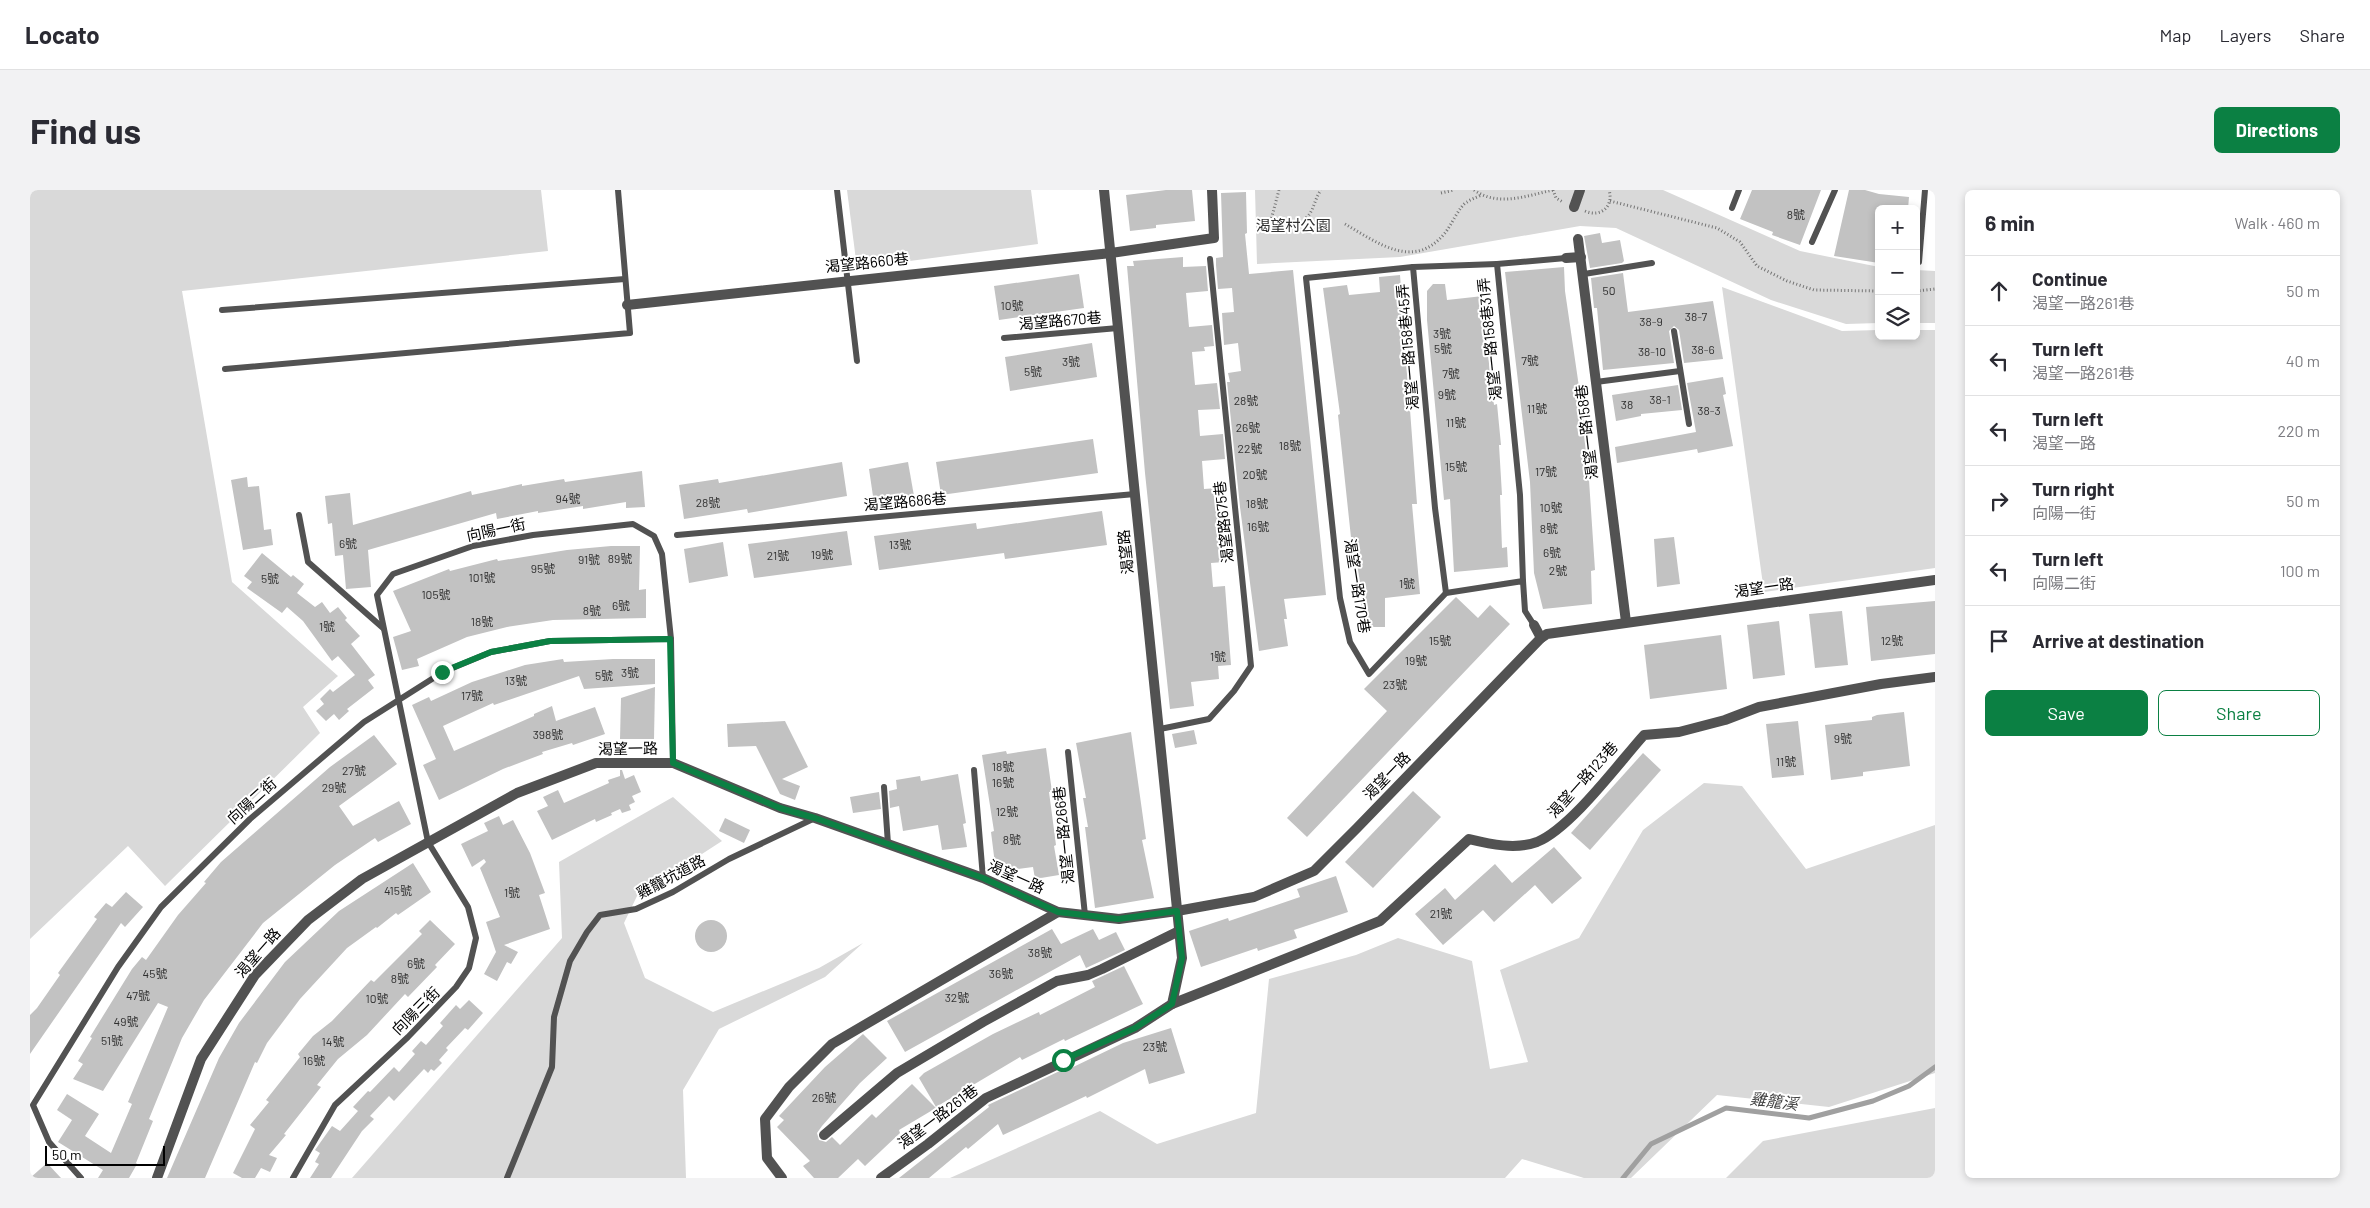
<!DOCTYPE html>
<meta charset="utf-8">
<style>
:root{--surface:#fff;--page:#f2f2f3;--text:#2b2b33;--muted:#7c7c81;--line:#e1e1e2;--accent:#0b8043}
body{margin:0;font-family:Barlow,"Noto Sans TC",sans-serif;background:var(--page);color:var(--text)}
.controls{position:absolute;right:15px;top:15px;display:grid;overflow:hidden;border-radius:8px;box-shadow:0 2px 8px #0003}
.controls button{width:45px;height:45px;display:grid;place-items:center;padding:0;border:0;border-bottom:1px solid var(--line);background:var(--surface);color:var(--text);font:25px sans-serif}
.scale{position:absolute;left:15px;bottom:12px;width:120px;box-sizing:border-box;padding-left:5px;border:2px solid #000;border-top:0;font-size:14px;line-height:18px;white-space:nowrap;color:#000;-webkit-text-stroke:4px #fff;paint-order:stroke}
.stop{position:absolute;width:15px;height:15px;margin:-11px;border:4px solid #0b8043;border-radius:50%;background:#fff}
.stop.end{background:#0b8043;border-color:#fff;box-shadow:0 1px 5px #0008}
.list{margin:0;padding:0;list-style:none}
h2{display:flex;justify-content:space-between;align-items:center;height:65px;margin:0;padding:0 20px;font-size:21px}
h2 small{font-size:16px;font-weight:400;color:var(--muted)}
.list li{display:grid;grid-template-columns:32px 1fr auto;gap:15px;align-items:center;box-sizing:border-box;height:70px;padding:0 20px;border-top:1px solid var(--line)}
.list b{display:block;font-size:19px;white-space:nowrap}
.list p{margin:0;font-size:16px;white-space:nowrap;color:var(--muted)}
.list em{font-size:16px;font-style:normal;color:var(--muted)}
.actions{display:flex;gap:10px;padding:15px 20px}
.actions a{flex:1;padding:11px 0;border:1px solid var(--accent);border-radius:8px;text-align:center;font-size:18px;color:var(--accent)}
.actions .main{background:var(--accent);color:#fff}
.icon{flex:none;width:28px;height:28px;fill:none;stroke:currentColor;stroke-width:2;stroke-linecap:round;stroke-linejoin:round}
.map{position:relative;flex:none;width:1905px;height:988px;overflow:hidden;border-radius:8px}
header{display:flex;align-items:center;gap:30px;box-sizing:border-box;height:70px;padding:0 25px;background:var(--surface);border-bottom:1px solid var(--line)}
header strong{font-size:24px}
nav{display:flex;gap:28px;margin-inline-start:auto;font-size:18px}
.intro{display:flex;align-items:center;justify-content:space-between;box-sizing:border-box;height:120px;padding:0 30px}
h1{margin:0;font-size:35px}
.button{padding:12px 22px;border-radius:8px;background:var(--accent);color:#fff;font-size:18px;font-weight:700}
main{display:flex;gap:30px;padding:0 30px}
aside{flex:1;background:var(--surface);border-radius:8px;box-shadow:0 2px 8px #0003}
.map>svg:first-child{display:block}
.green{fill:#d9d9d9}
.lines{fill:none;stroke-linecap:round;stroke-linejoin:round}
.stream{stroke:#a0a0a0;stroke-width:5}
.building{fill:#c2c2c2}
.path{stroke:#747474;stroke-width:3;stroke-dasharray:1 2.5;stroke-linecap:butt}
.service{stroke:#525252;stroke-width:6}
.minor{stroke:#525252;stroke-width:10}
.route{stroke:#0b8043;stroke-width:6}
.labels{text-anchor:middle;stroke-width:4;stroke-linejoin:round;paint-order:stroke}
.number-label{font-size:12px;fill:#303030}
.park-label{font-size:15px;fill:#303030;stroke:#fff}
.street-label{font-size:15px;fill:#000;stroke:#fff}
.water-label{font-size:16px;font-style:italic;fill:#414141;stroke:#fff}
</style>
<header>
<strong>Locato</strong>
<nav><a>Map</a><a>Layers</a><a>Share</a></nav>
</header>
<div class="intro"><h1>Find us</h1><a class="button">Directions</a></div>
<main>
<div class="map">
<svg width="1905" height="988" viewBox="0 0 1905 988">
<rect width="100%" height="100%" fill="#fff"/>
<!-- green -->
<g class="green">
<path d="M0,0H511L518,61L152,101L202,392L308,486L273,517L290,543L135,696L98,656L0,749Z"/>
<path d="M817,0H1001L1008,54L827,78Z"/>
<path d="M1225,0H1633L1770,61L1849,77V133L1816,134L1741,110L1586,38L1550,36L1370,67L1227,74Z"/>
<path d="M1886,80L1905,81V133H1886Z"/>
<path d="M1692,97L1812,141L1849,140V146H1886V140H1905V378L1734,402Z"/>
<path d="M1674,593L1712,596L1776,679L1905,635V883L1799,917L1687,905L1601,988H1554L1492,969L1475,988H920L1070,921L1127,954L1226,923L1239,789L1326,765L1368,748L1442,771L1460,879L1498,872L1470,780L1549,748L1613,640Z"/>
<path d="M643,607L692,651L607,706L594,733L615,788L683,822L789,778L833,753L795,787L689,839L653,900L656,988H322L532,748L529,672Z"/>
<path d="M1905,918V988H1696L1733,951Z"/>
</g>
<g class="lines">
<!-- stream -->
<path class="stream" d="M1593,988L1621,954L1696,918L1779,928L1843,911L1879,896L1905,877"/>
</g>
<!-- building -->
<g class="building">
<path d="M1136,0H1162L1165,31L1126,35V38L1100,41L1096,5Z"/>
<path d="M1722,0H1791L1770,55L1742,45L1743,42L1710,29Z"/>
<path d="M1819,0H1835L1849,4L1879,7L1878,19H1849V73L1804,66Z"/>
<path d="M1216,2L1217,43L1215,44L1219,84L1263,80L1296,405L1254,409L1257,429H1254L1258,456L1229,461L1210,317L1197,192H1200L1198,183L1211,181L1208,153L1194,155L1192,123L1204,122L1202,98L1188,99L1186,75V68L1193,67L1191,3Z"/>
<path d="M1570,43L1572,53L1590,50L1594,71L1592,73L1560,78L1554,46Z"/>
<path d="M1153,67V77L1176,76L1178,101L1156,103L1159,137L1182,135L1184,156L1174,157L1175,161L1162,162L1165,195L1187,193L1190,219L1168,220L1170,246L1193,244L1195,269L1172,271L1174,299L1188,298L1194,372L1181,373L1183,397L1195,396L1201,475L1188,476L1189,489L1161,492L1164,516L1140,519L1115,283L1097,76H1104L1103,71Z"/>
<path d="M1534,77L1535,101L1556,245L1565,380L1561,381L1562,414L1513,419L1504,383L1500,292L1475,82Z"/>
<path d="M1593,83L1598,122L1683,111L1693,169L1654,173L1649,140L1644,136L1639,141L1644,173L1573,180L1567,118H1564L1561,88Z"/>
<path d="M1049,84L1054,118L969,130L964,96Z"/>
<path d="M1370,85L1387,314H1382L1390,404L1355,408V437H1331V401L1328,402L1322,357L1308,225L1310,224L1293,98L1317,95L1319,105L1350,102L1349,87Z"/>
<path d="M1403,94H1415L1417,110L1453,106L1460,182L1464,215L1467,214L1471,255H1469L1472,305H1470L1472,358L1477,357L1478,377L1424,382L1420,309L1414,310L1397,130V101Z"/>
<path d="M1062,153L1067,187L980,201L975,167Z"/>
<path d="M1693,187L1696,204L1693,205L1703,256L1668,263L1667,259L1587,273L1585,257L1666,242L1657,193Z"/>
<path d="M1648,195L1652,220L1611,224V226L1586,231L1582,205Z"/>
<path d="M1063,249L1068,283L911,305L906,272Z"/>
<path d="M812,272L817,306L718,323L717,319L654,329L649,295L688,289L689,293Z"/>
<path d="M878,272L884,306L844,313L839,279Z"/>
<path d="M612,281L615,317L596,318V312L553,319V316L508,323V321L467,329L466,323L338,360L341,397L316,399L313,365L305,366L302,333L298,334L295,306L320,303L323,335L441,301L442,305L492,294V296L534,289L535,292Z"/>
<path d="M217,287L218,297L229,296L234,340L241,339L243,355L213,360L201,290Z"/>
<path d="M1072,321L1077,355L975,369L974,363L849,380L844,346L946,333L947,339Z"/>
<path d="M817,341L822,375L724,388L718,354Z"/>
<path d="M1644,347L1650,394L1627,397L1624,349Z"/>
<path d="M693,352L698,386L659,393L654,359Z"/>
<path d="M581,356H610L609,400L616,399V428L523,430L477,437L437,447L387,469L389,476L372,480L363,447L381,441L363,401L419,379L420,381L467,369L468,371L537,360Z"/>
<path d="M232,363L261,387L263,385L274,394L267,403L285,417L292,412L300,423L308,417L317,428L315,430L330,446L321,454L345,485L338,490L344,498L317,519L319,521L309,530L304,524L296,531L286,521L294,514L290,509L300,499L303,502L325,485L308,466L302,471L273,431L257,417L252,423L217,398L222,392L214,386Z"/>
<path d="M1426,407L1448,428L1460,415L1480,434L1277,647L1257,628L1357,521L1334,499Z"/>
<path d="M1905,411V464L1841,471L1836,417Z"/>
<path d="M1812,421L1818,475L1785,478L1779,424Z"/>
<path d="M1749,431L1755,485L1723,489L1717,435Z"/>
<path d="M1691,445L1697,499L1620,509L1614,455Z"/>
<path d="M533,469L534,472L583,469H625V494L554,499L549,486L464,515L463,513L413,536L424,561L504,526V524L522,516L526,531L565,517L575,544L543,555L542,553L512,562L513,564L473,579L409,610L393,575L406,569L382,515L399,507L401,511L442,492L495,475Z"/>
<path d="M625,497L624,549H590L591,508Z"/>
<path d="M1874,522L1880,576L1833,582V586L1801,590L1795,535L1842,530V527L1847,525Z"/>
<path d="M755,531L778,577L752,589L770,596L765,610L750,604L726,556L698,557L697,534Z"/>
<path d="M1768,531L1774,585L1742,588L1736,534Z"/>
<path d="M1164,540L1167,554L1145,558L1142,544Z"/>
<path d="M1101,542L1116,649L1112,650L1124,708L1065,718L1055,637H1058L1053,608H1056L1046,553Z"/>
<path d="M344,545L367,574L309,616L323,636L369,611L381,634L348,652L345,648L305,675L233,733L174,810L152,848L119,929L123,931L106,973L107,974L99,988H68L73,980L28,952L42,930L27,920L37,904L69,924L55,946L81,963L102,914L98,912L138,817L128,813L73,901L43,889L53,874L48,871L62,848L60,847L102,779L112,767L116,770L148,725L176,693L174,692L191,672L300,577Z"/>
<path d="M1016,558L1022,602H1019L1026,655L1024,656L1029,685L1005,689L1003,677L966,682L961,642L964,641L952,565L976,561L977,564Z"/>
<path d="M1613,563L1631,580L1560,660L1541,643Z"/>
<path d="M590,580H592L595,589L604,585L611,602L602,606L605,612L599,615L601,620L592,623L590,619L581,623L582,625L566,632L565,629L522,650L507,621L518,616L513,607L528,600L534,613L579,593L578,590L590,586Z"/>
<path d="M928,584L936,633L933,634L937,657L912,660L908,635L873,641L869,616L860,618L859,601L867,599L866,590L890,586L891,591Z"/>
<path d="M1383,601L1411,627L1343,698L1315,672Z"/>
<path d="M849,602L851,619L823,623L820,607Z"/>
<path d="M469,626L473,635L483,630L500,663L515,703L509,705L520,739L474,755L488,762L481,774L477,772L467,791L454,784L466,762L456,732L470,727L450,678L456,672L454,669L442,677L431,654L458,641L454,633Z"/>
<path d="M695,628L720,640L714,653L689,641Z"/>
<path d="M1524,657L1552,688L1522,714L1505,695L1464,732L1453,720L1413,755L1385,724L1415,698L1425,710L1465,674L1482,693Z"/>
<path d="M383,673L401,702L368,725L366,723L347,738L346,737L317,758L270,809L237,853L227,873L225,872L175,988H137L189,868L209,833L255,772L309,721Z"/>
<path d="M1306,686L1318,722L1264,740L1267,748L1228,761L1227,758L1171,777L1159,741L1198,728L1199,731L1270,707L1267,699Z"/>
<path d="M96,702L113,717L95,737L91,733L0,864V825L7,818L30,785L28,783L67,729L64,727L76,713L82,717Z"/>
<path d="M400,730L425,754L405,775L407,777L378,807L375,804L337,845L308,869L287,895L291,897L254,944L256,945L239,965L247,968L240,982L231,978L225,988H212L203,983L225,939L220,935L239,912L236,910L270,867L268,864L283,846L302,831L341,790L344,792L392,744L389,741Z"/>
<circle cx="681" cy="746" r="16"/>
<path d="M1022,739L1031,754L1063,739L1069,750L1086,742L1095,760L1056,778L1050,765L875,862L857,831Z"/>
<path d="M1094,776L1113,814L1035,851L1034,849L992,870L990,867L906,917L889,888L894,883L963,844L1009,822L1010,825L1065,797L1062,791Z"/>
<path d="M439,810L453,823L438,840L435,838L416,858L418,860L409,870L412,873L404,881L401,879L398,883L394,879L364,911L359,906L340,926L344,929L332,941L301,988H280L289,974L285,972L290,963L285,960L302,936L310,941L328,921L323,917L338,901L340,902L364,877L369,882L385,864L382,861L391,851L396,855L413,836L410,833L426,815L430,819Z"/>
<path d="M1141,838L1155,883L1119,894L1115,879L1057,908L1056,906L973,945L968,934L938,959L936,957L899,988H869L959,917L958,915L1036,878L1037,880L1093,853Z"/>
<path d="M833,844L857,868L830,893L792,936L787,943L789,950L796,952L802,947L810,955L842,924L846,928L882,894L906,918L869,940L870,943L835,976L828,969L808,988H784L773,976L780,971L747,937L754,930L749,926L795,877Z"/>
<path d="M17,973L31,988H0Z"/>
</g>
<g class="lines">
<!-- path -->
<g class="path">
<path d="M1249,0L1241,30C1253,39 1268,38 1278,26C1284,19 1285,8 1291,0"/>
<path d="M1444,0C1468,17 1496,6 1523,0"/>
<path d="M1523,0L1526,8L1533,12"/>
<path d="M1411,3L1424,0"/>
<path d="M1580,11L1687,38L1710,52L1727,76L1757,91L1784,100L1849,101"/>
<path d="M1555,21C1571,28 1584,16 1579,0"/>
<path d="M1315,34C1348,53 1384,81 1415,43C1421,36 1430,15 1437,12C1441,9 1446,8 1451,5"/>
<path d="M1886,101L1905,99"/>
</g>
<!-- service -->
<g class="service">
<path d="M807,0L827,171"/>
<path d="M1702,18L1709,0"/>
<path d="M1782,52L1805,0"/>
<path d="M1889,72L1895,0"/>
<path d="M1383,77L1276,88L1310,408L1320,452L1339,484L1416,403L1493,391L1495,421L1504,435"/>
<path d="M1554,84L1622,73"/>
<path d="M192,120L595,89"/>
<path d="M1644,141L1659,234"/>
<path d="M974,148L1088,138"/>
<path d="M195,179L600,143L588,0"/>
<path d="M1566,192L1650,181"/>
<path d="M269,325L278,372L353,438"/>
<path d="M647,345L1105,304"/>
<path d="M1493,391L1490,305L1467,74L1536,68"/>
<path d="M1416,403L1405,318L1383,77L1467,74"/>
<path d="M1130,539L1179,529L1204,501L1221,476L1180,69"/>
<path d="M1038,562L1055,725"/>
<path d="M944,580L953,688"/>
<path d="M854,597L858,654"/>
<path d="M51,988L19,952L3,915L88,777L131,717L220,629L334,532L413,482L461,462L520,451L641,449"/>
<path d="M263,988L305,915L378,847L426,797L439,778L446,748L438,717L398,652L347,405L363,384L443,356L503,345L603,334L624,346L632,364L641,449L643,573"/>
<path d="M477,988L522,877L524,827L540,771L557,742L570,725L606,719L643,702L699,669L785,628"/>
</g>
<!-- minor -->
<g class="minor">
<path d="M1544,17L1550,0"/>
<path d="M1548,49L1596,432"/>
<path d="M1536,68L1551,67"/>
<path d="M597,115L1081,63L1184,48L1182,0"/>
<path d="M1504,435L1511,448"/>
<path d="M1142,814L1350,731L1439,649C1460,654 1485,660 1507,652C1541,638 1588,574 1614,545L1649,542L1695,530L1729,517L1851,494L1905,487"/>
<path d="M794,945L867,883L953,832L1027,791L1058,785L1072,779L1149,741"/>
<path d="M127,988L171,869L225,785L278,730L332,689L487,603L566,573H643L750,618L785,628L953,688L1028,722L1089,729L1147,721L1224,707L1284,681L1327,638L1511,448L1517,444L1905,390"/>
<path d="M752,988L737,968L735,929L759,897L802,854L1028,722"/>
<path d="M851,988L898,954L956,908L1105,838L1142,814L1152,768L1074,0"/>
</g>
</g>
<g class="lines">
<!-- route -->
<path class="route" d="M412,482L461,462L520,451L640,449L643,573L750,618L785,628L953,688L1028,722L1088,729L1147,721L1152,768L1142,814L1105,838L1033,870"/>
</g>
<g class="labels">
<!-- number labels -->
<g class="number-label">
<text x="1766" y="29">8號</text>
<text x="1579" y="105">50</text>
<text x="982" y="120">10號</text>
<text x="1666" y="131">38-7</text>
<text x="1621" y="136">38-9</text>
<text x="1412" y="148">3號</text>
<text x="1413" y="163">5號</text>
<text x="1673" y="164">38-6</text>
<text x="1622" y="166">38-10</text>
<text x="1500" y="175">7號</text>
<text x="1041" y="176">3號</text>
<text x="1003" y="186">5號</text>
<text x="1421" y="188">7號</text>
<text x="1417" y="209">9號</text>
<text x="1630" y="214">38-1</text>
<text x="1216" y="215">28號</text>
<text x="1597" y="219">38</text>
<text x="1507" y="223">11號</text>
<text x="1679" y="225">38-3</text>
<text x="1426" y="237">11號</text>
<text x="1218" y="242">26號</text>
<text x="1260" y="260">18號</text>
<text x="1220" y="263">22號</text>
<text x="1426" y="281">15號</text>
<text x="1516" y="286">17號</text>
<text x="1225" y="289">20號</text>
<text x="538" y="313">94號</text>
<text x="678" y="317">28號</text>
<text x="1227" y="318">18號</text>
<text x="1521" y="322">10號</text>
<text x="1228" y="341">16號</text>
<text x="1519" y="343">8號</text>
<text x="318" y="358">6號</text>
<text x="870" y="359">13號</text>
<text x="1522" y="367">6號</text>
<text x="792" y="369">19號</text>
<text x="748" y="370">21號</text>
<text x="590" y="373">89號</text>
<text x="559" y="374">91號</text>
<text x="513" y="383">95號</text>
<text x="1528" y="385">2號</text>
<text x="452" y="392">101號</text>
<text x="240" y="393">5號</text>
<text x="1377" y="398">1號</text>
<text x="406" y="409">105號</text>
<text x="591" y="420">6號</text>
<text x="562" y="425">8號</text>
<text x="452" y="436">18號</text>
<text x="297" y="441">1號</text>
<text x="1410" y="455">15號</text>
<text x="1862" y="455">12號</text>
<text x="1188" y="471">1號</text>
<text x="1386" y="475">19號</text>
<text x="600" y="487">3號</text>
<text x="574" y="490">5號</text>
<text x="486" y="495">13號</text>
<text x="1365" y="499">23號</text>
<text x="442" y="510">17號</text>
<text x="518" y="549">398號</text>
<text x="1813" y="553">9號</text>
<text x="1756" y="576">11號</text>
<text x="973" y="581">18號</text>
<text x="324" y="585">27號</text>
<text x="973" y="597">16號</text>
<text x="304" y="602">29號</text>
<text x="977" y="626">12號</text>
<text x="982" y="654">8號</text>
<text x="368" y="705">415號</text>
<text x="482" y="707">1號</text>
<text x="1411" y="728">21號</text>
<text x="1010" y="767">38號</text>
<text x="386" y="778">6號</text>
<text x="125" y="788">45號</text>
<text x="971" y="788">36號</text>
<text x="370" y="793">8號</text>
<text x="108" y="810">47號</text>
<text x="927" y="812">32號</text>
<text x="347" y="813">10號</text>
<text x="96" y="836">49號</text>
<text x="82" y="855">51號</text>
<text x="303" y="856">14號</text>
<text x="1125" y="861">23號</text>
<text x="284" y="875">16號</text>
<text x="794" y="912">26號</text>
</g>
<!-- park labels -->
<g class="park-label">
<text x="1263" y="41">渴望村公園</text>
</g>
<!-- street labels -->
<g class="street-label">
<text transform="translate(837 73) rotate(-6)" y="5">渴望路660巷</text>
<text transform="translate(1030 131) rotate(-5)" y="5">渴望路670巷</text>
<text transform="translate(1460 149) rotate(-96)" y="5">渴望一路158巷31弄</text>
<text transform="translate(1378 157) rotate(-95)" y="5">渴望一路158巷45弄</text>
<text transform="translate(1557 242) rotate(-97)" y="5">渴望一路158巷</text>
<text transform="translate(875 312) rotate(-5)" y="5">渴望路686巷</text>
<text transform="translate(1194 332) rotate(-96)" y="5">渴望路675巷</text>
<text transform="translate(466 340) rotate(-12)" y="5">向陽一街</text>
<text transform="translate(1096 362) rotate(-96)" y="5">渴望路</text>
<text transform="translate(1327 396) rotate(81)" y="5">渴望一路170巷</text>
<text transform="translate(1734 398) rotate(-8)" y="5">渴望一路</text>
<text transform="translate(598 559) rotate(-1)" y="5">渴望一路</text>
<text transform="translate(1357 586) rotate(-46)" y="5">渴望一路</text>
<text transform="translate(1553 590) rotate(-48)" y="5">渴望一路123巷</text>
<text transform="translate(222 611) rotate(-42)" y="5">向陽二街</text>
<text transform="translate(1034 645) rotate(-96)" y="5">渴望一路266巷</text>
<text transform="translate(641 687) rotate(-28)" y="5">雞籠坑道路</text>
<text transform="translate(986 687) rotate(24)" y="5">渴望一路</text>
<text transform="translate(228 763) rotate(-49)" y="5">渴望一路</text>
<text transform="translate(386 821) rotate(-45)" y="5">向陽三街</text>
<text transform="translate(908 927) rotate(-37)" y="5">渴望一路261巷</text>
</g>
<!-- water labels -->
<g class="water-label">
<text transform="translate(1744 911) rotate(7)" y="6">雞籠溪</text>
</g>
</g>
</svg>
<div class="controls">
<button>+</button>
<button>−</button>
<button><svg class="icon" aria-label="layers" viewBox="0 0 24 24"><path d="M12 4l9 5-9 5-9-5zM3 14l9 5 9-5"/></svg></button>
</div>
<div class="scale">50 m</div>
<div class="stop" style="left:1033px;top:870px"></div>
<div class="stop end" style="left:412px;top:482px"></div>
</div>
<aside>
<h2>6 min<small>Walk · 460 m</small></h2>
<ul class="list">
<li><svg class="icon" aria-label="ahead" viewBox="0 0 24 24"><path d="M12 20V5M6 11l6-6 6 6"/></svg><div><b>Continue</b><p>渴望一路261巷</p></div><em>50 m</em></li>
<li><svg class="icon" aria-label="left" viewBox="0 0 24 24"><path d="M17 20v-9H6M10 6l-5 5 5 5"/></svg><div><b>Turn left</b><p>渴望一路261巷</p></div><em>40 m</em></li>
<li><svg class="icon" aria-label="left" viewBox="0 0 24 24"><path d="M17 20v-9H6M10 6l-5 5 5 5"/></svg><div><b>Turn left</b><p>渴望一路</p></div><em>220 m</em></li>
<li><svg class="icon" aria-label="right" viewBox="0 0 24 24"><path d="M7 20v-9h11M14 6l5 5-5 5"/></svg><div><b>Turn right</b><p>向陽一街</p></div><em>50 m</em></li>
<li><svg class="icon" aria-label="left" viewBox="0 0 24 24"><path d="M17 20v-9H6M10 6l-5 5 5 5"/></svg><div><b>Turn left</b><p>向陽二街</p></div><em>100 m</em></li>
<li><svg class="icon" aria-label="arrive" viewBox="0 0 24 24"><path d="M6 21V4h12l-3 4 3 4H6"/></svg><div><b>Arrive at destination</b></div></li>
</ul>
<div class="actions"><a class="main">Save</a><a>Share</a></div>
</aside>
</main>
